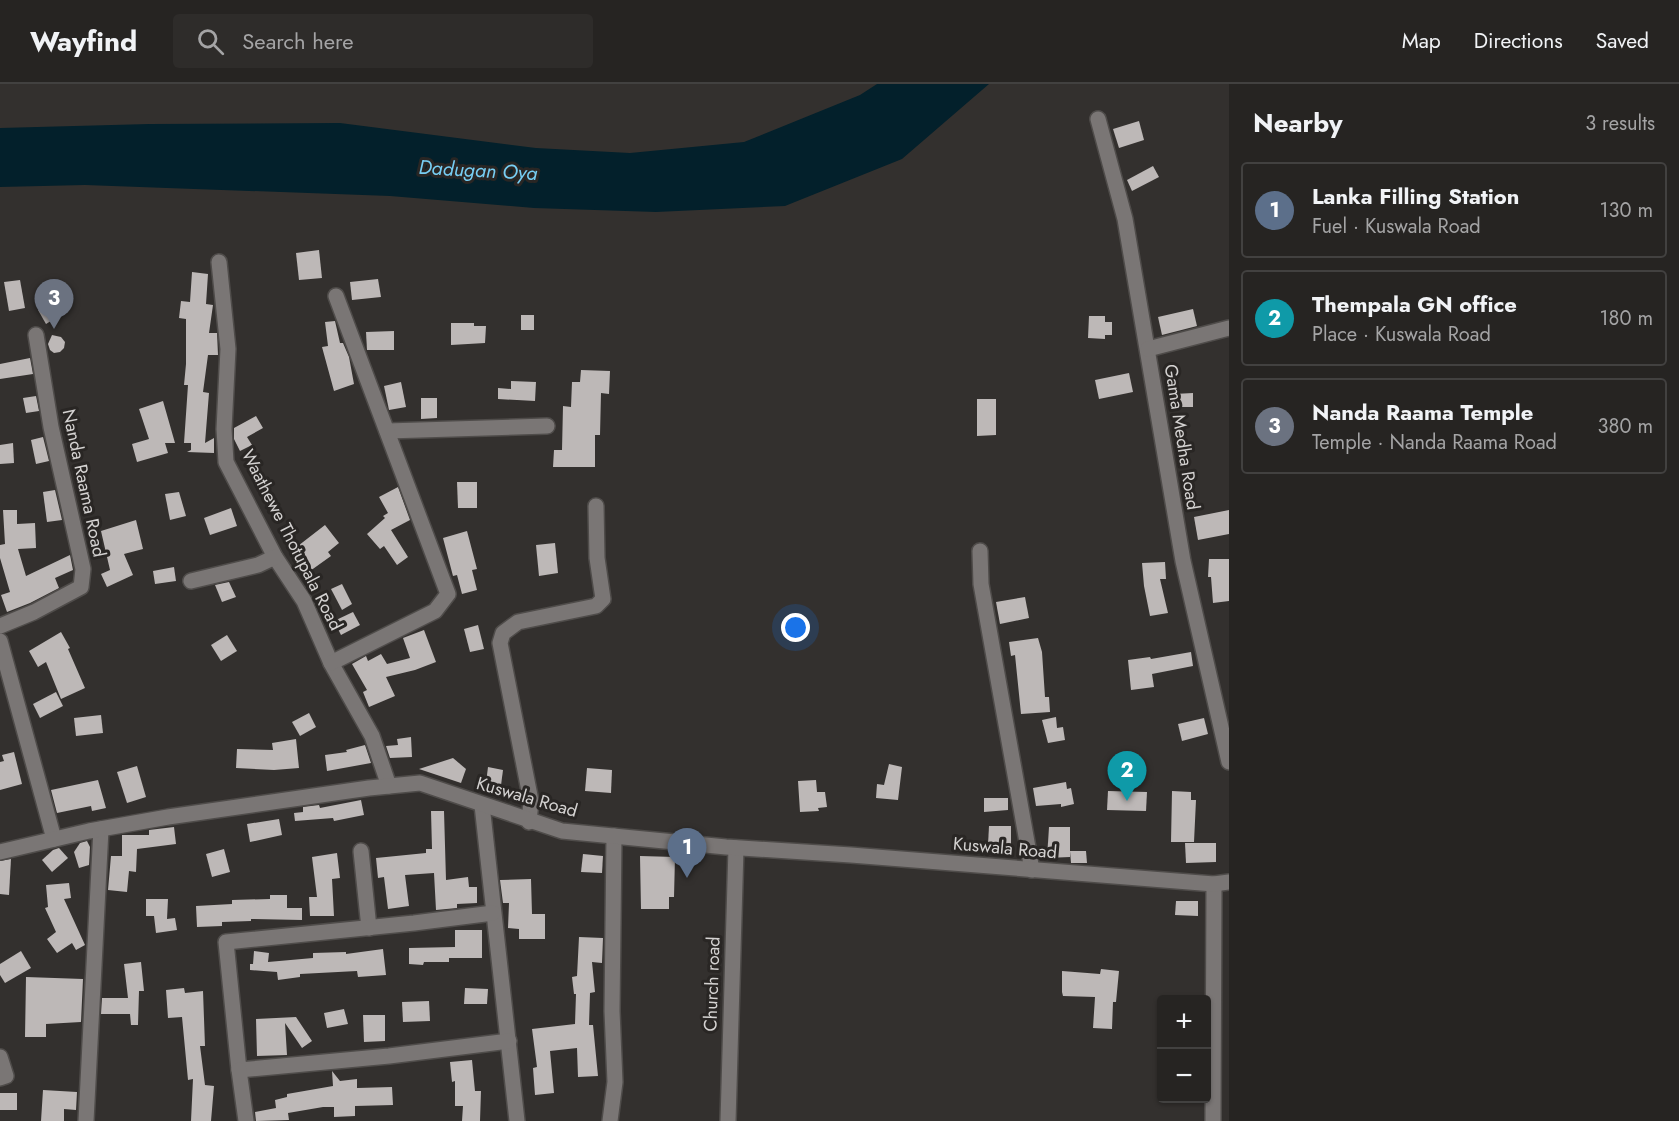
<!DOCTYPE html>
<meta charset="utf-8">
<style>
:root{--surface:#262422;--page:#2e2c2a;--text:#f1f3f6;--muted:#a4a4a5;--line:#424140;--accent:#ed8cfa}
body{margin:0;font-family:Jost,sans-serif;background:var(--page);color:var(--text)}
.controls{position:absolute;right:18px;bottom:18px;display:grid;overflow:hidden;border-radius:6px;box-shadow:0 2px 4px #0004}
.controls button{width:54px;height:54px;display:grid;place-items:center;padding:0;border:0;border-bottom:2px solid var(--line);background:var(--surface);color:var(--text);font:30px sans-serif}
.you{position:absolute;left:796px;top:544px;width:21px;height:21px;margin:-15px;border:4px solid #fff;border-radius:50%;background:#1a73e8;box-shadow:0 0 0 9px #1a73e833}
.badge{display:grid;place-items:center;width:39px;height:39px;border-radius:50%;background:var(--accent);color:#fff;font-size:20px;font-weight:700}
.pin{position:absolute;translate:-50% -50px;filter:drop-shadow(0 2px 3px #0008)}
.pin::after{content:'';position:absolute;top:32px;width:21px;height:18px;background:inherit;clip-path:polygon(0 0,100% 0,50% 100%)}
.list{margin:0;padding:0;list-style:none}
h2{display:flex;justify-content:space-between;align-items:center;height:78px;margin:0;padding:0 24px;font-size:26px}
h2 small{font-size:20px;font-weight:400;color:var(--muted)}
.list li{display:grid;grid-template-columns:39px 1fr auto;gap:18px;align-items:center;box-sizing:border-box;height:96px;margin:0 12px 12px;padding:0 12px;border:2px solid var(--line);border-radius:6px}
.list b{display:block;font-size:22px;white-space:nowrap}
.list p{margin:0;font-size:20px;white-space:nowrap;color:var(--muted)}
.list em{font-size:20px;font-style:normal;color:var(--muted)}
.icon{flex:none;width:33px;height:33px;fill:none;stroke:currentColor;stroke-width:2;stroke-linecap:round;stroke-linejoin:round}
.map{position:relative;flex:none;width:1229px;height:1037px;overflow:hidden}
header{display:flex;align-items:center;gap:36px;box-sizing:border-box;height:84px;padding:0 30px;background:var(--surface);border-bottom:2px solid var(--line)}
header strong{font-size:28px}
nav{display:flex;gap:33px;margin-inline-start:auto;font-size:21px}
.search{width:420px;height:54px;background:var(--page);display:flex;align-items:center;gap:15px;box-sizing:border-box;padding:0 21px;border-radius:6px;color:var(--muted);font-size:22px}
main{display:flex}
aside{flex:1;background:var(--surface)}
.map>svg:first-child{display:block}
.water{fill:#03202b}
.building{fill:#bdb8b7}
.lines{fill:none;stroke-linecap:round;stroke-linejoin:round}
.minor-casing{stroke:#4f4c4a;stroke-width:18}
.tertiary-casing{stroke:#4f4c4a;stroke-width:18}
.minor{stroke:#7a7675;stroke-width:15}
.tertiary{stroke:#7a7675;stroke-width:15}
.labels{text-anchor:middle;stroke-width:6;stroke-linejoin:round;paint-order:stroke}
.street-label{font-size:18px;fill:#d4d2d1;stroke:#292624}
.water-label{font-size:20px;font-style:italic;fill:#77cef3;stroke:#292624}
</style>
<header>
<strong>Wayfind</strong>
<div class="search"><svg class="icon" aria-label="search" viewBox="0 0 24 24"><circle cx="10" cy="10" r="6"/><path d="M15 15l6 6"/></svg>Search here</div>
<nav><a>Map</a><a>Directions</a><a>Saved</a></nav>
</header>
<main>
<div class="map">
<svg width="1229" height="1037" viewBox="0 0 1229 1037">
<rect width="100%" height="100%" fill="#33302e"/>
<!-- water -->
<path class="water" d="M877,0H989L902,75L785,122L656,128L534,124L390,112L85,101L0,103V44L149,40L340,39L536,64L630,69L744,58L860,11Z"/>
<!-- building -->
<g class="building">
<path d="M1139,37L1144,56L1119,64L1113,45Z"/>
<path d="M1153,82L1159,93L1132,107L1127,96Z"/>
<path d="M319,166L322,194L299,196L296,169Z"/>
<path d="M192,188L208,190L206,220L213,221L209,249H217L218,271H208L203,308L209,309L205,359L214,354V369L187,368L191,366V359H184L188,301H184L186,280V235L179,234L181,217L190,218Z"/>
<path d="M378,195L381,213L352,216L350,198Z"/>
<path d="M20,196L25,224L9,227L4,198Z"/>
<path d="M58,213L67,227L46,240L38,226Z"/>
<path d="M1193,225L1197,242L1162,251L1158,233Z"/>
<rect x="521" y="231" width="13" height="15"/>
<path d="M1089,232H1105V238H1112V251H1105V255L1088,254Z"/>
<path d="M335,237L340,259H343L349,273L354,300L334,307L322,263L328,262L325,238Z"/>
<path d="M451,239H474V242H486L485,259L451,261Z"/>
<path d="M394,247V266H367L366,248Z"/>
<path d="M52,251L61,253L65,258L64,264L60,268L54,269L50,266L48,260Z"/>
<path d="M30,274L33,290L0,295V280Z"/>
<path d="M581,286L610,287L609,310L601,309L600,351H595V383H553L554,366H562L563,322L571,323L572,298H580Z"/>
<path d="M1129,289L1133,308L1099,315L1095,296Z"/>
<path d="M511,297L536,298L535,317L498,315V304L511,305Z"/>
<path d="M401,298L406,323L389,326L384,302Z"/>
<path d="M1193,309V323H1175L1174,310Z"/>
<path d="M36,312L39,327L26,329L23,314Z"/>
<path d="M421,314H437V334L421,335Z"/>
<path d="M977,315H996V351L977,352Z"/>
<path d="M163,317L175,359H165L168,369L137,378L132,360L149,355L139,325Z"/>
<path d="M256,332L263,344L247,353L252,361L240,367L234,355V344Z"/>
<path d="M43,353L49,377L36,380L31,356Z"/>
<path d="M13,359L14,379L0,380V361Z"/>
<path d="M457,398H477V424H458Z"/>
<path d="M398,403L410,436L391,446L408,473L397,481L384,462L380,465L367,450L385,434L383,432L388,429L379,413Z"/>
<path d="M55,406L62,436L47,438L43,408Z"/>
<path d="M179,408L186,432L170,436L165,410Z"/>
<path d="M231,424L237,442L210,451L204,434Z"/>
<path d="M3,426H17V440L35,439L36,464L18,465L26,492L70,471L73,486L55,494L59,504L30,519L7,528L1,511L10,508L0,474V461L5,460Z"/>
<path d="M1229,426V450L1198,456L1194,433Z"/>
<path d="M136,436L143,465L124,470L133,491L107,503L101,490L110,486L101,447Z"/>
<path d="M325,441L339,459L328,468L331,472L310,487L294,465Z"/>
<path d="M467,447L477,485L472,486L477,506L462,510L457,491L453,492L443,454Z"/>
<path d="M555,459L558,489L539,492L536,461Z"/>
<path d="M1209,475H1229V517L1213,519L1211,493H1208Z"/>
<path d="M1165,478L1166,495H1160L1168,529L1150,532L1144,502L1142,479Z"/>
<path d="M174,483L176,497L155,500L153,487Z"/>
<path d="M229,498L236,513L222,518L215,501Z"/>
<path d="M342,500L352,520L342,526L331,505Z"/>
<path d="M1025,513L1029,534L1000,540L996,518Z"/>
<path d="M353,528L360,541L341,551L334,537Z"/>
<path d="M478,541L484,565L470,568L464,545Z"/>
<path d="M424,546L436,578L415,586L386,593L395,612L369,623L363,608L367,606L352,580L366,572L368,577L381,570L387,580L410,574L403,554Z"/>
<path d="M61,548L70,564L68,565L85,604L61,615L46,578L38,583L29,567Z"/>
<path d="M227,551L237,567L221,577L211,561Z"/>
<path d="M1038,554L1042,568L1045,613H1049L1050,628L1021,630L1015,571L1011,572L1009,558Z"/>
<path d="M1191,568L1193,582L1152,590L1154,603L1131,606L1128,576L1150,573L1151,575Z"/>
<path d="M56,608L63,622L40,634L33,620Z"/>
<path d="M309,629L316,643L300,652L292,638Z"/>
<path d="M101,631L103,649L76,652L74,634Z"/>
<path d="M1056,633L1057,644L1063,643L1065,656L1048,659L1042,636Z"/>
<path d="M1204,634L1208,650L1182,657L1178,640Z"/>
<path d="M411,653L412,673L390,674L386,662L398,661L397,655Z"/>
<path d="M296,655L299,684L274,686L236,684L237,665L273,666L272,659Z"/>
<path d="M365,661L371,679L327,687L325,671L347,668L346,666Z"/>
<path d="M14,668L22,700L0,706V678L4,677L2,671Z"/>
<path d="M453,674L466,685L461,699L419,685Z"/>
<path d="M889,680L902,683L898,716L876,714L877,700L884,701Z"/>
<path d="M137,682L146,713L127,719L117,688Z"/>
<path d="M488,683L503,686L500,709L485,707Z"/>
<path d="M587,684L612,686L611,709L585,707Z"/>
<path d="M98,696L106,724L92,727L91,722L57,729L51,706Z"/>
<path d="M816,696L817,708H825L827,723L818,724L819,727L800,728L798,697Z"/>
<path d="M1066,698L1067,705L1071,704L1074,720L1061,723V720L1036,722L1033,704Z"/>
<path d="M1108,707L1147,708L1146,727L1107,726Z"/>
<path d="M1172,707L1191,708V716H1196L1194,758H1171Z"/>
<path d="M984,714H1008V726L984,728Z"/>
<path d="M361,716L364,731L334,737L333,734L295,737L294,729L303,728V723L319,721L320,724Z"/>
<path d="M431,727H444L446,796L468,793L469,803H477V819L457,820V824L436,826L434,789L405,791L409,822L388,825L384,793L378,794L376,774L426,769V765H432Z"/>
<path d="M279,735L282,751L250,758L247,740Z"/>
<path d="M989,742H1011V763L988,761Z"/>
<path d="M174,743L176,760L137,765L136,788L129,787L127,808L108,806L111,772H122V751H149V746Z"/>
<path d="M1049,743H1070V773L1047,774Z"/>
<path d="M87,757L90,763L89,781L79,784L74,768L80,759Z"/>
<path d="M1185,759H1216V778L1186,779Z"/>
<path d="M59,764L68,774L52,788L42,776L53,766Z"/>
<path d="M224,765L230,788L212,793L206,770Z"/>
<path d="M1070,767H1086L1087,779H1071Z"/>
<path d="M337,769L340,794L332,795L334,832H310L309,813H317L312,773Z"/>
<path d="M583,770L603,772L602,789L581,788Z"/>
<path d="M640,772L675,773L674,813H669V825H641Z"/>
<path d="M11,775L9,811L0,810V777Z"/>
<path d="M531,795L532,830H545V855H519V845L508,844L509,819H503L500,796Z"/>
<path d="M69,799L71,814L64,815L85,861L76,866L72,859L57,869L47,855L56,848L45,824L48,823L46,801Z"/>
<path d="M270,811H287V824H302V836L251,835V837L222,838V842L197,843L196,822L232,820V816L270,815Z"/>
<path d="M146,815H168L167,835L175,834L177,846L156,849L154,832H146Z"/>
<path d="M1176,817H1198V832L1175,831Z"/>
<path d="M455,846H482V874H449V878H424L423,881L409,880V864L455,863Z"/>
<path d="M579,853L603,854L602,879L592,878L595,908L590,909L589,941H593L598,992L578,993L577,964L550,967L554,1009L535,1011L533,984L537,983L532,945L575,940L576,910H574L572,893L577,892Z"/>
<path d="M383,865L386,891L358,893L357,887L300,890V893L278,896L277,888L250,886V880H253L254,867L269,869L268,878L313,874V869L346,868V870Z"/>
<path d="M21,867L31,884L5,899L0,891V880Z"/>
<path d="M141,878L144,907H139L138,941H131L130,930H101L102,914H128L124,880Z"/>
<path d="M1101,885L1119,887L1116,918H1113L1112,945L1093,944L1095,913L1063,912L1062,908V887L1100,890Z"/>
<path d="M26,893L83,895L81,938L46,940V953H25Z"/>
<path d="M184,904L185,909L203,907L205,962H200L205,1001L214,1002L211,1037H191L193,995L188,996L182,933L168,934L166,906Z"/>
<path d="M465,904L488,905L487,920H464Z"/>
<path d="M429,917L430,937L403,938L402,918Z"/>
<path d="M344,925L348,940L327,944L324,929Z"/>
<path d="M363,931H385V957L364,958Z"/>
<path d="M296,933L312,957L302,964L285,939L287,971L257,972L256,935Z"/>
<path d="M472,976L475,1007H481L480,1037H462L463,1022H455V997L452,998L450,978Z"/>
<path d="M332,987L340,997L357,995V1004L392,1003L393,1021L355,1022V1032L334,1033V1023H323L288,1029L289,1036L256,1037L255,1028L276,1024L275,1016L287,1013V1010L333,1002Z"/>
<path d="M43,1006L77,1008L76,1026L64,1025V1037H41Z"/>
<rect x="0" y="1009" width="17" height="17"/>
</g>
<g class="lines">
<defs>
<g id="minor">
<path d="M1098,35L1125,135L1183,477L1229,678"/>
<path d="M219,178L228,265L224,345L226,378L275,473L304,517L331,579L372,652L389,702"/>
<path d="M1148,265L1229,244"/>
<path d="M387,347L547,342"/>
<path d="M980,467L981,500L1032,786"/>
<path d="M191,497L258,481L275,473"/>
<path d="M0,542L34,528L81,503L83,485L51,343L36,251"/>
<path d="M0,557L54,755"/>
<path d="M331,579L435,527L448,510L336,212"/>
<path d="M482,721L517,1037"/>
<path d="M529,738L531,717L500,559L503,549L518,538L596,522L603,515L597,474L596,422"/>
<path d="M361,767L369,844"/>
<path d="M493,829L414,839L226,858L239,986L389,972L509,957"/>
<path d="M0,973L6,992L0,994"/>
<path d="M239,986L246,1037"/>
<path d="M86,1037L101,745"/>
<path d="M610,1037L615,998L612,927L614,752"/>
<path d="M728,1037L736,764"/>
<path d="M1213,1037L1214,800"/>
</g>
<path id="tertiary" d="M0,768L89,747L168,733L369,704L420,699L562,747L726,763L851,771L1214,800L1229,798"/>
</defs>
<!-- minor casing -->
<use href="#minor" class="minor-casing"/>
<!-- tertiary casing -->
<use href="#tertiary" class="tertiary-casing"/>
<!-- minor -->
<use href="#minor" class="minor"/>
<!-- tertiary -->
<use href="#tertiary" class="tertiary"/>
</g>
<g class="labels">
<!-- street labels -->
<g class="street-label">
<text transform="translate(1182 353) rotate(81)" y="6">Gama Medha Road</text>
<text transform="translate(84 399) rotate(78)" y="6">Nanda Raama Road</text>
<text transform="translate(292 456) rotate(63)" y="6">Waathewe Thotupala Road</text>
<text transform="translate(527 713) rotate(16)" y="6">Kuswala Road</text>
<text transform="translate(1005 764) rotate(5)" y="6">Kuswala Road</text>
<text transform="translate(712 900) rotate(-88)" y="6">Church road</text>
</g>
<!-- water labels -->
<g class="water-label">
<text transform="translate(478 86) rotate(3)" y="7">Dadugan Oya</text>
</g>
</g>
</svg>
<div class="controls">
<button>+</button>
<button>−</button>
</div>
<div class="you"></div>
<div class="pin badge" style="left:687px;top:794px;background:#5c6f8a">1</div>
<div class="pin badge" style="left:1127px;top:717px;background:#0f9aa8">2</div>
<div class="pin badge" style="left:54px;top:245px;background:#6b7280">3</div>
</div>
<aside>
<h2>Nearby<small>3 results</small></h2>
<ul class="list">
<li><span class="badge" style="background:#5c6f8a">1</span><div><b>Lanka Filling Station</b><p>Fuel · Kuswala Road</p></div><em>130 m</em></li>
<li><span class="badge" style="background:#0f9aa8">2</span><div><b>Thempala GN office</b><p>Place · Kuswala Road</p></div><em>180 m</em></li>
<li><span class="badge" style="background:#6b7280">3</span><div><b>Nanda Raama Temple</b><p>Temple · Nanda Raama Road</p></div><em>380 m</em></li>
</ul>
</aside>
</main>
